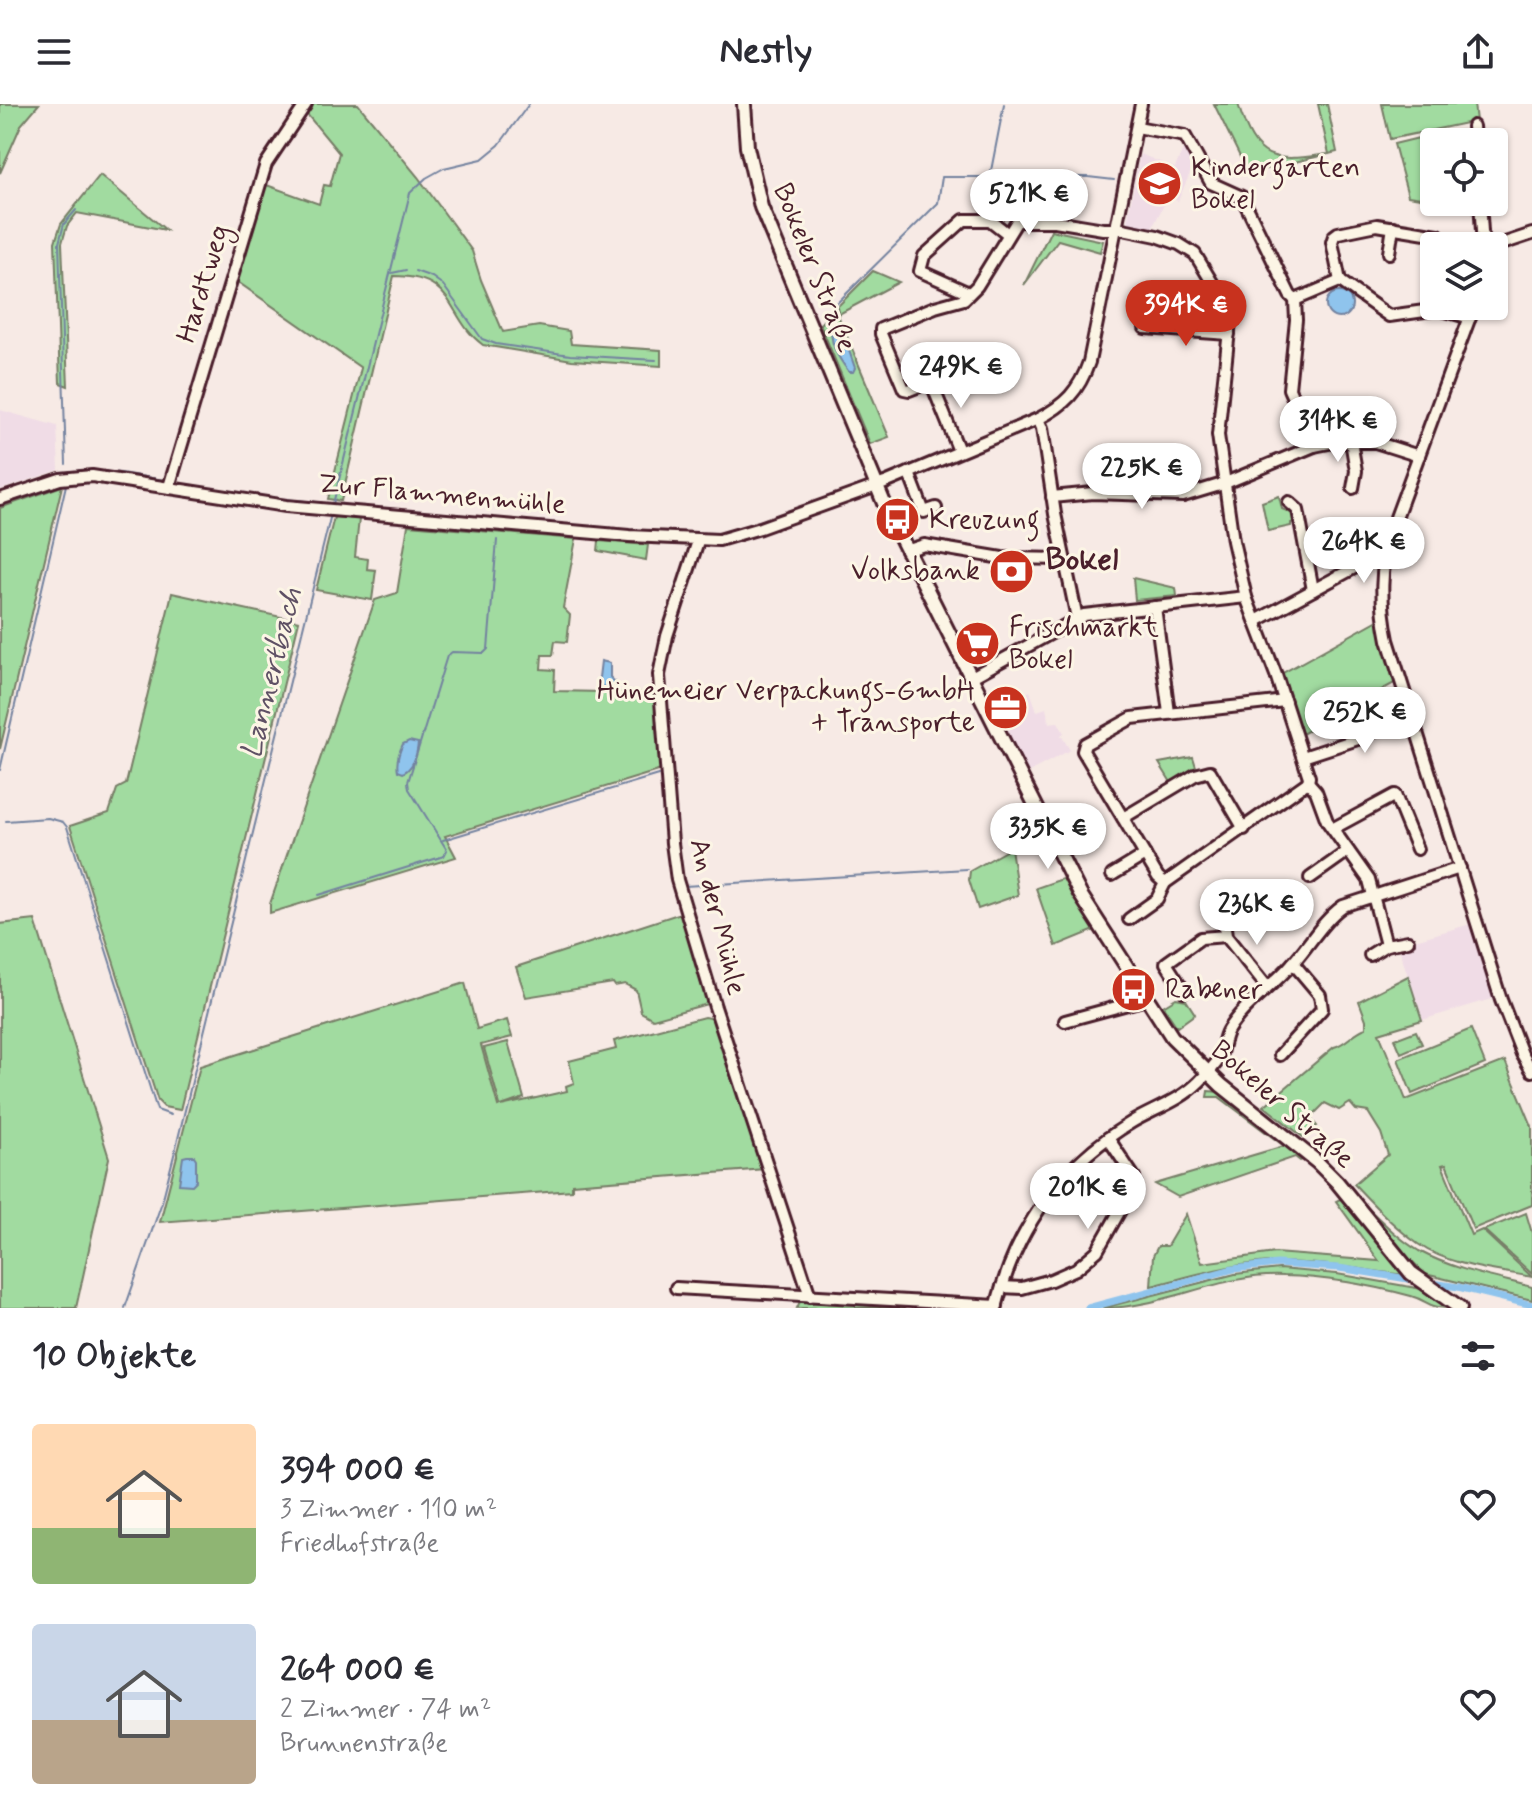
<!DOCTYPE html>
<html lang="de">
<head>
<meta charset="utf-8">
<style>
  body { margin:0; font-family:Mynerve,sans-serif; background:#f7f7f7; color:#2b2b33; height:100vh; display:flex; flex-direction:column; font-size:30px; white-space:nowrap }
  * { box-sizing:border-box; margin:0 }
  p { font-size:26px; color:#7c7c81 }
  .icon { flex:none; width:44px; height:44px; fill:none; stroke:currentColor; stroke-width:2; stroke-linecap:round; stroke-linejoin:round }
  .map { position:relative; height:1204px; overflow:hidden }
  .details { display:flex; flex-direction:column; background:#fff; flex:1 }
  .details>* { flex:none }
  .tools { position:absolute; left:1420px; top:24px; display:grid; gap:16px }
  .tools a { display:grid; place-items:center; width:88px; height:88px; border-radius:8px; background:#fff; box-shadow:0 2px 6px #0004; font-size:40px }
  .price { position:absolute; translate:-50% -68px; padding:0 18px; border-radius:28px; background:#fff; color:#222; font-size:26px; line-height:52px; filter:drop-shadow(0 2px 4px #0008) }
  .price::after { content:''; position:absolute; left:50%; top:48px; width:24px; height:18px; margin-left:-12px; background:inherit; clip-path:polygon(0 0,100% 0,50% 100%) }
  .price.on { background:#c8321e; color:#fff }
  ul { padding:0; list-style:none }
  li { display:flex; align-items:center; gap:24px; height:200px; padding:0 32px }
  li span { display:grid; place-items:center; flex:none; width:224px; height:160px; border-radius:8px; color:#555 }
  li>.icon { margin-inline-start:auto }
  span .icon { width:96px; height:96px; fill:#fffc; stroke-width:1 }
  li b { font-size:34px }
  h2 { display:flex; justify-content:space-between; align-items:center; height:96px; padding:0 32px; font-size:34px }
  header { display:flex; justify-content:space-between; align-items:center; height:104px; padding:0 32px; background:#fff; font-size:36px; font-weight:800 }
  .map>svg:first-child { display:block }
  .built { fill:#f0dce6 }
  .green { fill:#a1dba0; stroke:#767d66; stroke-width:2 }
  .water { fill:#8fc4ed; stroke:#73829f; stroke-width:2 }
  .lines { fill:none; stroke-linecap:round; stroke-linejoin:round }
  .stream { stroke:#73829f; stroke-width:2 }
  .canal { stroke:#8fc4ed; stroke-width:7 }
  .minor-casing { stroke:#4a1f2b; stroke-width:16 }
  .major-casing { stroke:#4a1f2b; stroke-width:18 }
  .minor { stroke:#fcf5e5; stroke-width:10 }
  .major { stroke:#fcf5e5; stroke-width:12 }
  .labels { text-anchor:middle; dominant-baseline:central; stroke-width:6; stroke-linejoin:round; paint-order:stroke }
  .poi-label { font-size:28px; fill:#4a1f2b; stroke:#fcf5e5; text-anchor:start }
  .street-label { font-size:28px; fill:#4a1f2b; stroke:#fcf5e5 }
  .water-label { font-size:30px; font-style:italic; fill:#5f5165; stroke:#fcf5e5 }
  .quarter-label { font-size:32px; font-weight:bold; fill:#4a1f2b; stroke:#fcf5e5 }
</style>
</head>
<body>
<header><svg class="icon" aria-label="menu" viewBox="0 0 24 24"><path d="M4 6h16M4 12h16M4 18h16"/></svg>Nestly<svg class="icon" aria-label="share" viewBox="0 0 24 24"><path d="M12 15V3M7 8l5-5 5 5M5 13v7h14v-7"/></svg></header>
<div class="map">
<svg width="1532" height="1204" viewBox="0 0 1532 1204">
  <rect width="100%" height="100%" fill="#f7eae5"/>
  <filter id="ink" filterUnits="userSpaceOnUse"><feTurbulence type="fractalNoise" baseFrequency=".0125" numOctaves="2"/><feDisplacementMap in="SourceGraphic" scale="16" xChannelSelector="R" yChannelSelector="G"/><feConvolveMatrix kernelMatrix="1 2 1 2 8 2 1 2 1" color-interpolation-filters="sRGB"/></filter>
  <g filter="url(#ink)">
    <g class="built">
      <polygon points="1185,40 1199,63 1191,67 1178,97 1168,93 1152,124 1127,118 1140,50 1175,64"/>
      <polygon points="0,306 57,322 59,366 0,386"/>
      <polygon points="1019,585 1022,591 1030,587 1037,607 1046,604 1049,619 1058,618 1064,629 1061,631 1070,646 1027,669 992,599"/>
      <polygon points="1474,819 1498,893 1422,916 1398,841"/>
    </g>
    <g class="green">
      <polygon points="0,0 39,0 21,21 0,69"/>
      <path d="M311,0H358L418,73L472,147L481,176L503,228L539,222L569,227L571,240L661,246V262L572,256L483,241C445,213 458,172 394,172L341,397L328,395L361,264L235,176L264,80L319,100L324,81L330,82L339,49L305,8Z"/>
      <path d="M1214,0H1238C1256,59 1272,58 1329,50L1318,0H1327L1337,48L1248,69Z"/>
      <polygon points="1382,0 1474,0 1476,17 1390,35"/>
      <polygon points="1427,32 1434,65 1434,96 1408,92 1394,40"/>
      <polygon points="100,71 166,126 77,109 67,122 62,139 68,282 60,279 55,138 61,120"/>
      <polygon points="1051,126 1103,137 1100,148 1058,136 1024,181"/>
      <polygon points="873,167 899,178 839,210 837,203"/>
      <polygon points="1209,185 1224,216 1219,225 1201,223 1188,196"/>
      <polygon points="835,204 889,333 870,340 820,220"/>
      <polygon points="62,382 0,645 0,404"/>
      <polygon points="1279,392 1282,405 1294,410 1297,417 1291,419 1291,422 1268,427 1262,398"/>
      <polygon points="334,413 359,415 355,453 368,455 367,465 376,466 372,496 316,486"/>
      <polygon points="408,421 576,435 563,504 570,511 567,538 555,537 553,551 542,551 541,565 555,566 554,587 656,589 661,666 445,732 456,753 270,809 270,800 375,496 397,489"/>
      <polygon points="599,437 648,441 646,456 598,447"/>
      <polygon points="1133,474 1176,484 1177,492 1135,496"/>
      <polygon points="172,489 299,517 180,1006 164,1003 158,997 70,722 109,709 117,685 126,680"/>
      <polygon points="1380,515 1398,577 1302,630 1281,570"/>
      <polygon points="1193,653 1197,666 1172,680 1159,659"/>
      <polygon points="1011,744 1018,791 978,805 969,776 970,767"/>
      <polygon points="1065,774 1095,826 1056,842 1036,784"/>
      <polygon points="681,809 707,900 653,915 641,908 636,886 625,880 615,882 613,879 526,893 516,863"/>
      <polygon points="35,816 109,1054 76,1204 0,1204 0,820"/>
      <path d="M1408,872L1422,916L1379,929L1406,996L1505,957L1532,1022V1101L1473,1125L1446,1060L1442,1061L1471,1131L1482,1126L1532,1173C1495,1166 1449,1162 1418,1140C1394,1123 1374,1101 1354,1080L1388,1051L1381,1029L1368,1008L1356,1006L1350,999L1339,1006L1325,999L1310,1014L1317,1022L1303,1033L1264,1002L1334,943C1348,939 1353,928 1366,924V916L1359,897Z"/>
      <polygon points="465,879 477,925 507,916 512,933 481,941 498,1002 500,1001 484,944 508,938 524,994 501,1002 567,987 566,982 574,979 569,957 616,945 614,937 704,913 715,915 765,1065 572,1080 572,1086 160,1118 200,962"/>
      <polygon points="1176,894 1186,896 1195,910 1177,923 1163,902"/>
      <polygon points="1471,925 1485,960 1412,990 1398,955"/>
      <polygon points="1416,927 1422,940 1401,949 1395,935"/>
      <polygon points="1208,987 1220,988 1306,1055 1300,1057 1295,1053 1178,1093 1155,1080 1284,1042 1219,993 1207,993"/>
      <path d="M1353,1090C1374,1109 1394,1132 1419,1147C1454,1166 1494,1173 1532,1183V1196L1425,1170L1381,1126Z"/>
      <path d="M1344,1093L1406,1171C1363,1166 1321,1158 1278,1158C1235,1158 1192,1172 1151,1182L1153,1152L1158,1142H1167L1186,1110L1202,1159L1275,1149L1379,1157L1336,1097Z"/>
      <polygon points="1526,1109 1532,1129 1532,1170 1484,1126"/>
      <path d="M1279,1165L1337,1170L1422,1185L1451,1204C1427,1204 1429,1197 1411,1192C1370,1181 1326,1173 1283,1172C1221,1169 1164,1204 1103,1204L1235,1170Z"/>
      <polygon points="801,1195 954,1204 797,1204"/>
    </g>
    <g class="water">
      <circle cx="1339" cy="201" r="13"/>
      <path d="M833,219H835L845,235L855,264L853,268H849C839,255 827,237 833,219Z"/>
      <polygon points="601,557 610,559 610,573 615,578 614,584 598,582"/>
      <path d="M409,637L418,639C417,651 413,664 403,669L398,667C396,658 399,648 403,640Z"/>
      <polygon points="187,1052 194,1052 196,1055 196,1077 192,1081 179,1080 183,1053"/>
    </g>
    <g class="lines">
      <g class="stream">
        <polyline points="990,72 1004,0"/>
        <polyline points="415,167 432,173 443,181 482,235 496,240 570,251 656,256"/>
        <polyline points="392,169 406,166"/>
        <polyline points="834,219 833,203 938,99 942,73 1088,73 1114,76"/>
        <polyline points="66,360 59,139 64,120 76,106"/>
        <polyline points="79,366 121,369 164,376"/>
        <polyline points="176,379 241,390"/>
        <polyline points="251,392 317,398"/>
        <polyline points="333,400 410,89 426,74 444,64 482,55 499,41 529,0"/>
        <polyline points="412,419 587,433"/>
        <polyline points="750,422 797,406"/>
        <polyline points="711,431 724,429"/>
        <polyline points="599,434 606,435"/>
        <polyline points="628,437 651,439"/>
        <polyline points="723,440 836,403"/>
        <polyline points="702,443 716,441"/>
        <polyline points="0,666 66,381"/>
        <polyline points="6,717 48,714 63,718 67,723 157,1006 171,1011"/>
        <polyline points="443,736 658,671"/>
        <polyline points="684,782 967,765"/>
        <polyline points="319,791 444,752 447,746 409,685 408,678 447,552 452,548 484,549 488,545 497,436"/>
        <polyline points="125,1204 162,1098 174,1051 331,410"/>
      </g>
      <polyline class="canal" points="1088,1204 1233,1165 1277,1160 1339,1164 1458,1183 1532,1201"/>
      <defs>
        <g id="minor">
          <polyline points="1473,22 1474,38"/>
          <polyline points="1137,23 1185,32 1211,79 1242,93 1290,191 1295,196 1296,216 1289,285 1314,342"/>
          <polyline points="1480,98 1483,142"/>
          <polyline points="1494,147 1499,141 1532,130"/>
          <polyline points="1389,149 1393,123"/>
          <polyline points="1340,177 1332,138 1334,132 1338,129 1377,121 1438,131 1444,142"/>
          <polyline points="969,189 920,167 924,152 964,116 990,116 1008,130"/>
          <polyline points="1295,196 1340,177 1389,212 1439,205"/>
          <polyline points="1439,202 1439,205 1470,214"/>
          <path d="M1474,202L1391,427C1380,465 1380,498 1388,536L1501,896L1522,950L1532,967"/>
          <polyline points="1145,224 1229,230"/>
          <polyline points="997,252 909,286 904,285 881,230 881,225 935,203 964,195 977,182 1017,117 1055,117 1103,125 1123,125 1157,132 1179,140 1195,150 1213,180 1230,217 1218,331 1233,437 1246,493 1276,571 1309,673 1308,678"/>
          <polyline points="931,278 959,347"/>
          <polyline points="1038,315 1042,324 1055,410 1077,514"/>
          <polyline points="1351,337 1356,367 1353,384"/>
          <polyline points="909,369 924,408 936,404"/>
          <polyline points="169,383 266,60 306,0"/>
          <polyline points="1052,393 1093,389 1183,392 1223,380 1314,342 1334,338 1375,338 1419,352"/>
          <path d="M0,395L60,375L92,372L286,402L629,432L719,436L760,424L885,379L1038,315C1065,301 1079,287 1089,258L1141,0"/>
          <polyline points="1289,398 1298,406 1313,486"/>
          <polyline points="698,437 667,532 659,571 672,739 677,776 715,903 810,1192"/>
          <polyline points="906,447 924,441 1002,454 1064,455"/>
          <polyline points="1155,503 1169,609"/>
          <polyline points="1256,517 1367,457 1383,455"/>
          <polyline points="970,574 1084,511 1246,493"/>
          <polyline points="1285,597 1132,614 1085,640 1083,647 1158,773 1165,779 1308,678"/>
          <polyline points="1303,653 1358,635 1411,609"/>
          <polyline points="1308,678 1316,687 1327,717 1369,776 1386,841 1408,837"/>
          <polyline points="1123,714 1195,671 1210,667 1244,725"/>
          <polyline points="1334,724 1395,691 1417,745"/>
          <polyline points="1112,771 1145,751"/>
          <polyline points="1310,774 1348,747"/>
          <path d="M1261,811C1244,802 1239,805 1224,815L1226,832L1267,883"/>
          <polyline points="1129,815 1157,795 1165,779"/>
          <polyline points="1370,851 1386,841"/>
          <polyline points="1184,887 1166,859 1201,834 1226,832"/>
          <polyline points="1065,917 1146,895"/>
          <polyline points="1280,951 1322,905 1320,891 1293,859"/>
          <polyline points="1002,1183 1022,1184 1051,1176 1076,1165 1097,1147 1135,1080 1134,1073 1108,1034"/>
          <polyline points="676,1184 997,1202"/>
          <path d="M996,1204C1016,1124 1061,1061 1132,1018C1154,1005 1180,997 1199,978C1205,972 1214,963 1219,955C1223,946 1223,934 1228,926C1244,900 1272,883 1291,861C1309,842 1322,817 1343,802L1460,764"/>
        </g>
        <polyline id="major" points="744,0 747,43 761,103 886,404 1080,790 1172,933 1221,981 1317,1058 1337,1078 1411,1169 1460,1204"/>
      </defs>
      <use href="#minor" class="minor-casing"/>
      <use href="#major" class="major-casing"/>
      <use href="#minor" class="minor"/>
      <use href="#major" class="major"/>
    </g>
  </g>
  <defs>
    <symbol id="school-disc" viewBox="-11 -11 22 22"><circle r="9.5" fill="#c8321e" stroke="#fcf5e5"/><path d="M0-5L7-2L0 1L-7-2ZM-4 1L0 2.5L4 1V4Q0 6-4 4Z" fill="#fff"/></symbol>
    <symbol id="bus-disc" viewBox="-11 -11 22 22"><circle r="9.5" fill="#c8321e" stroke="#fcf5e5"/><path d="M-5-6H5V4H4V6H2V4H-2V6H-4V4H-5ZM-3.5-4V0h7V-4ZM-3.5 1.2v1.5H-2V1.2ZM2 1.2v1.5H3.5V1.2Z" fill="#fff"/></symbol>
    <symbol id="bank-disc" viewBox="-11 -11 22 22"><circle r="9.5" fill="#c8321e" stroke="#fcf5e5"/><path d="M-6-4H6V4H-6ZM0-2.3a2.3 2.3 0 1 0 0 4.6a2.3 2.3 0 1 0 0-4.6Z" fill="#fff"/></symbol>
    <symbol id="supermarket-disc" viewBox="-11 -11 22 22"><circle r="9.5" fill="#c8321e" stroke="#fcf5e5"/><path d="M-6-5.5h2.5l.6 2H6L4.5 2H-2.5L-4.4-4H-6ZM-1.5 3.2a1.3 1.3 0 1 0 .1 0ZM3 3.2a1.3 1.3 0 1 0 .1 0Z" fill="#fff"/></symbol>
    <symbol id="office-disc" viewBox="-11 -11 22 22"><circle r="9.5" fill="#c8321e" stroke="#fcf5e5"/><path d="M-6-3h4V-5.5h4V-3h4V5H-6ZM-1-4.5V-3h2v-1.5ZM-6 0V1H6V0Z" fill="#fff"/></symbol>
  </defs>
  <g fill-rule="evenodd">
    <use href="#school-disc" x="1134" y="54" width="51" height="51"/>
    <use href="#bus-disc" x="872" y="390" width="51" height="51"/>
    <use href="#bank-disc" x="986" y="442" width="51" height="51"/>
    <use href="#supermarket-disc" x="952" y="514" width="51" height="51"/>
    <use href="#office-disc" x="980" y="578" width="51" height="51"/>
    <use href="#bus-disc" x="1108" y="860" width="51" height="51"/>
  </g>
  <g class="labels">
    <g class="poi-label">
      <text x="1191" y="64">Kindergarten<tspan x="1191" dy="32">Bokel</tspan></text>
      <text x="929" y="416">Kreuzung</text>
      <text x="980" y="467" text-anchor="end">Volksbank</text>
      <text x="1009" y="524">Frischmarkt<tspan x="1009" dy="32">Bokel</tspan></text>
      <text x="975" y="587" text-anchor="end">Hünemeier Verpackungs-GmbH<tspan x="975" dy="32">+ Transporte</tspan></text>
      <text x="1165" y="886">Rabener</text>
    </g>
    <g class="street-label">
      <text transform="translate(814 164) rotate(68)">Bokeler Straße</text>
      <text transform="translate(204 180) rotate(-73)">Hardtweg</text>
      <text transform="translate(442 391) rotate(5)">Zur Flammenmühle</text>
      <text transform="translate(717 813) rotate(76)">An der Mühle</text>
      <text transform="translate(1282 1001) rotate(41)">Bokeler Straße</text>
    </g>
    <g class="water-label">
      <text transform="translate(272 569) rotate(-76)">Lannertbach</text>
    </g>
    <g class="quarter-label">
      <text x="1082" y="456">Bokel</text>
    </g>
  </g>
</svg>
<div class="tools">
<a><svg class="icon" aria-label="locate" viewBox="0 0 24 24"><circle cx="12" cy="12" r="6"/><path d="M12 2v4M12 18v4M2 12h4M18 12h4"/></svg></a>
<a><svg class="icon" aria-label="layers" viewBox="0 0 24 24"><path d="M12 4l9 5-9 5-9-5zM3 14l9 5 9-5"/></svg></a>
</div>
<b class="price" style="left:1029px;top:133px">521K €</b>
<b class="price on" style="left:1186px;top:244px">394K €</b>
<b class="price" style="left:961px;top:306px">249K €</b>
<b class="price" style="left:1338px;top:360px">314K €</b>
<b class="price" style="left:1142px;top:407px">225K €</b>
<b class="price" style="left:1364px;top:481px">264K €</b>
<b class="price" style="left:1365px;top:651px">252K €</b>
<b class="price" style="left:1048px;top:767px">335K €</b>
<b class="price" style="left:1257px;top:843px">236K €</b>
<b class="price" style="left:1088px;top:1127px">201K €</b>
</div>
<section class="details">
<h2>10 Objekte<svg class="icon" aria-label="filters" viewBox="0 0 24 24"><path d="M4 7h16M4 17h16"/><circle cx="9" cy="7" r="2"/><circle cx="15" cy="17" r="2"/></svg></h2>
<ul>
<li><span style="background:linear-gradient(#ffd9b3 65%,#8fb573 0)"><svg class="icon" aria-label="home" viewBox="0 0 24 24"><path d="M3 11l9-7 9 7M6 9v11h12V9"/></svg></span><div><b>394 000 €</b><p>3 Zimmer · 110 m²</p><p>Friedhofstraße</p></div><svg class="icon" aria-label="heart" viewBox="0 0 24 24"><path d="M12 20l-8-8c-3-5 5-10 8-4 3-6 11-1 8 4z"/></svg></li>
<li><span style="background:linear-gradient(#c9d6e8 60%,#b9a48a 0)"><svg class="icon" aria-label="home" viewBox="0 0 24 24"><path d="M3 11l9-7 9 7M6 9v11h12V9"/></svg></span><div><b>264 000 €</b><p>2 Zimmer · 74 m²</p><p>Brunnenstraße</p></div><svg class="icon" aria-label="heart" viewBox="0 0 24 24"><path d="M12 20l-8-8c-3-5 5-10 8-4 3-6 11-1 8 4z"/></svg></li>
</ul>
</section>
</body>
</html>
